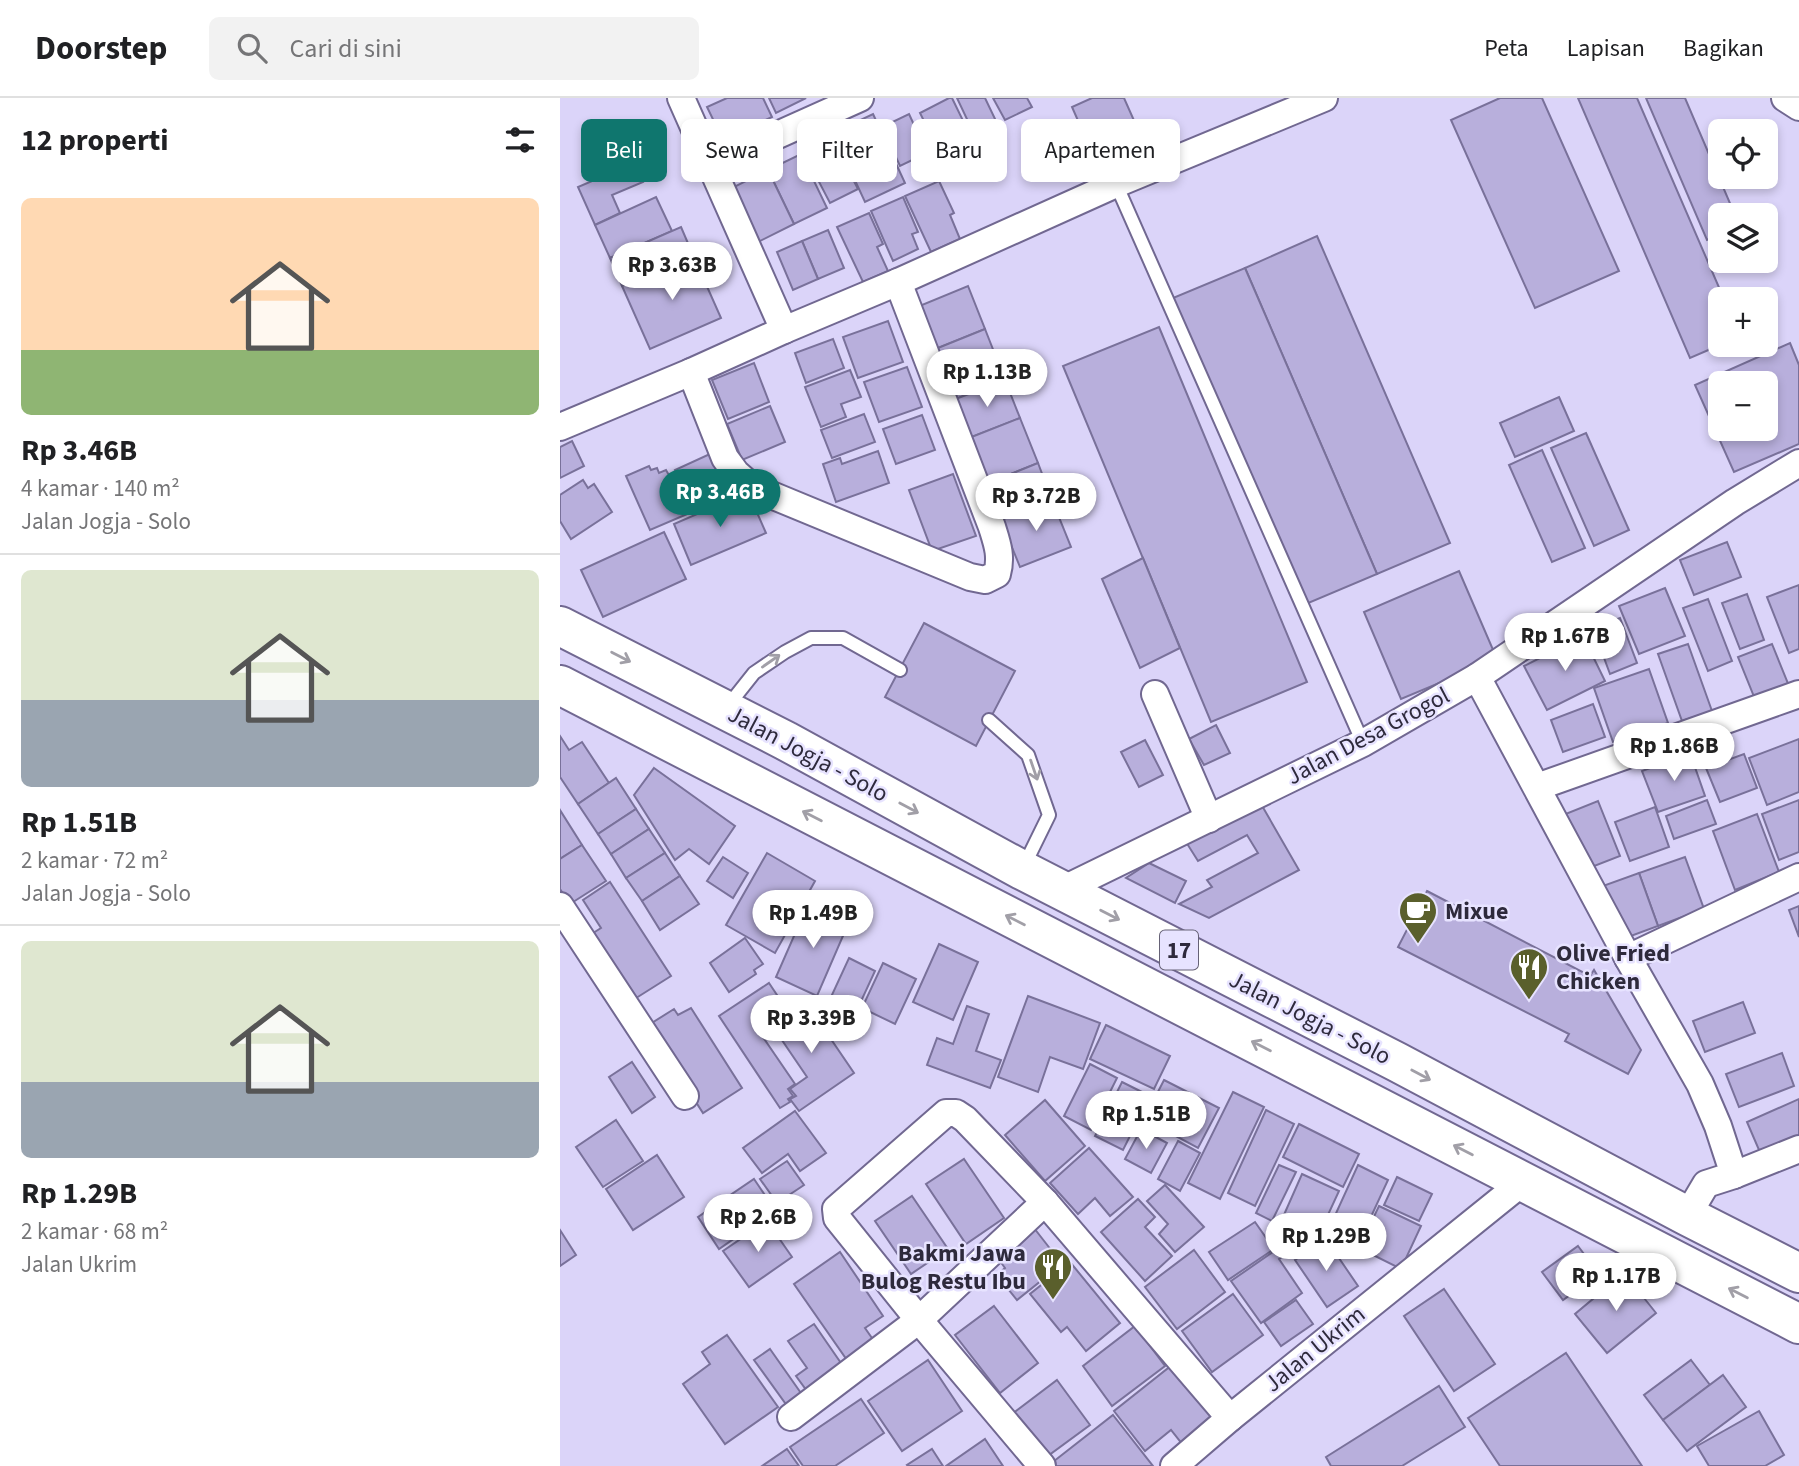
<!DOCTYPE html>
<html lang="id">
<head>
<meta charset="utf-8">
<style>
  body { margin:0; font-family:"Source Sans 3",sans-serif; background:#f2f2f2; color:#202124; height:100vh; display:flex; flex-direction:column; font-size:26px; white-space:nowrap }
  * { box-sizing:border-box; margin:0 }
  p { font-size:23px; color:#757577 }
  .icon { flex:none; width:38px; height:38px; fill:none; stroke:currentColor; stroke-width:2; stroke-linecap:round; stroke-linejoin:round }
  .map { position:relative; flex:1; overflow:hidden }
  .side { display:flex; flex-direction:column; background:#fff; width:560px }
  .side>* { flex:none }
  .banner { position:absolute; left:21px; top:21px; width:665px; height:63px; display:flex; gap:14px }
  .controls { position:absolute; left:1148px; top:21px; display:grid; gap:14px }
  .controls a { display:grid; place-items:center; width:70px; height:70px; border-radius:10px; background:#fff; box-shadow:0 4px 10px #0003; font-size:35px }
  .price { position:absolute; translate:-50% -60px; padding:0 16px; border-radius:24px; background:#fff; color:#222; font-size:23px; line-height:46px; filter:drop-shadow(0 2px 4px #0008) }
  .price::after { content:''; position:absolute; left:50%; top:42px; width:21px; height:16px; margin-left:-10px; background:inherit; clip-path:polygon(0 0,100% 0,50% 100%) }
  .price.selected { background:#0f766e; color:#fff }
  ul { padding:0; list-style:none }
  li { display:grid; align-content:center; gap:14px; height:371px; padding:0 21px }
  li+li { border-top:2px solid #e0e0e0 }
  li span { display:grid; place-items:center; height:217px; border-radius:10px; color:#555 }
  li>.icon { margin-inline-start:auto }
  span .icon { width:126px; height:126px; fill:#fffc; stroke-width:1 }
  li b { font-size:30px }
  h2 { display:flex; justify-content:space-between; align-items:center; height:84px; padding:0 21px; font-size:30px }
  .tag { padding:0 24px; border-radius:10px; background:#fff; box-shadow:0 4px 10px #0003; font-size:24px; line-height:63px }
  .tag.selected { background:#0f766e; color:#fff }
  header { display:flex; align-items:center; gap:42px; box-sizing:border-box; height:98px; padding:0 35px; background:#fff; border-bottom:2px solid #e0e0e0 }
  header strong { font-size:33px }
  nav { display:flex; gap:38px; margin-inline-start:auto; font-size:24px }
  .search { width:490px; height:63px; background:#f2f2f2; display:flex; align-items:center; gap:18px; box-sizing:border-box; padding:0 24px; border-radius:10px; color:#757577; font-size:26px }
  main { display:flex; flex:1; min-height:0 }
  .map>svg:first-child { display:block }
  .building { fill:#b8afdc; stroke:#79719a; stroke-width:2; fill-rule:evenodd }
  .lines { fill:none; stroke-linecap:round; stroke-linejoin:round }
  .lane-casing { stroke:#716891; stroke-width:16 }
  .street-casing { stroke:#716891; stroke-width:30 }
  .highway-casing { stroke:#716891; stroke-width:42 }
  .lane { stroke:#fff; stroke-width:12 }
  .street { stroke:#fff; stroke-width:26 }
  .highway { stroke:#fff; stroke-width:38 }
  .oneway { stroke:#a19fa7 }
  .labels { text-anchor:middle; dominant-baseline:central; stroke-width:5; stroke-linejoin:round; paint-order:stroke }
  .shield { fill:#e7e3ff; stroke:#666276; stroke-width:2 }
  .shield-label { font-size:23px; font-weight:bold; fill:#2e2a3c }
  .street-label { font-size:24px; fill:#2e2a3c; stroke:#e7e3ff }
  .poi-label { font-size:24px; font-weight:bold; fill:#2e2a3c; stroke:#e7e3ff; text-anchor:start }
</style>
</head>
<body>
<header>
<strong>Doorstep</strong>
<div class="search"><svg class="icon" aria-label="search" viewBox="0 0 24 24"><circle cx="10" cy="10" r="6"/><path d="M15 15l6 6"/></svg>Cari di sini</div>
<nav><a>Peta</a><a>Lapisan</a><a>Bagikan</a></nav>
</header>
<main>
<section class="side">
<h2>12 properti<svg class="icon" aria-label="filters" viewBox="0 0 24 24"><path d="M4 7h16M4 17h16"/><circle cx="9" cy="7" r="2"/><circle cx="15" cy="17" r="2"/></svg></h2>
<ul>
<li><span style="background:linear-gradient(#ffd9b3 70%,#8fb573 0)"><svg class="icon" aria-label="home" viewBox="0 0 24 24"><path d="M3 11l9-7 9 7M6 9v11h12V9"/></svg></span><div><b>Rp 3.46B</b><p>4 kamar · 140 m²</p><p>Jalan Jogja - Solo</p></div></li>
<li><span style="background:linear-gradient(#dfe7d0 60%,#9aa5b1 0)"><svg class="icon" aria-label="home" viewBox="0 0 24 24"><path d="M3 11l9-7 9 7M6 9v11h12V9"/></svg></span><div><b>Rp 1.51B</b><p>2 kamar · 72 m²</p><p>Jalan Jogja - Solo</p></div></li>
<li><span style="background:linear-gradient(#dfe7d0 65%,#9aa5b1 0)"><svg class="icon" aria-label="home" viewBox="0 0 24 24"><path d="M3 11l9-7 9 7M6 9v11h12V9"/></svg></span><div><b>Rp 1.29B</b><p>2 kamar · 68 m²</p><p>Jalan Ukrim</p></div></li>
</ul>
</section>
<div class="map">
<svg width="1239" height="1368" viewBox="0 0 1239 1368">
  <rect width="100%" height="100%" fill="#dbd4f9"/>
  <g class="building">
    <polygon points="167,0 203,0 212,19 163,42 147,9"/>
    <polygon points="209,0 246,0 216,15"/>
    <polygon points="389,0 392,0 409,35 370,54 358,29 365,25 360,15"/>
    <polygon points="397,0 425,0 436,23 413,34"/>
    <polygon points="433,0 467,0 472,9 445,22"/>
    <polygon points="532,0 564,0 580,36 533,57 512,9"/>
    <polygon points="940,0 982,0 1059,173 975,210 891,22"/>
    <polygon points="1018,0 1077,0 1164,201 1160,201 1160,247 1130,260"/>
    <polygon points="1086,0 1125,0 1175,117 1160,117 1160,136 1147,142"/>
    <polygon points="313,16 345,85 305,104 273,35"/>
    <polygon points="349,16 367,55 340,68 322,29"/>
    <polygon points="272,41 298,91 270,105 244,55"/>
    <polygon points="241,56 267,110 234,126 208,72"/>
    <polygon points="74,65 83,84 52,97 60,115 35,127 18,89"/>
    <polygon points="208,72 234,126 192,147 166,93"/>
    <polygon points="379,83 394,115 390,117 400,141 371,154 345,98"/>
    <polygon points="96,99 112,133 50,160 35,127"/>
    <polygon points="343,99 358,134 352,136 358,151 333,163 311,113"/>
    <polygon points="309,115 323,146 317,149 328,173 303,184 277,129"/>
    <polygon points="121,129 133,157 62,188 50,160"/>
    <polygon points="268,132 284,170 258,181 242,143"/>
    <polygon points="757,138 890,445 817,476 685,170"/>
    <polygon points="242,143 258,181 233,192 217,154"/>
    <polygon points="133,157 161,220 90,251 62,188"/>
    <polygon points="685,170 817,476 746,506 613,200"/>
    <polygon points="408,188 425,231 373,252 357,209"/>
    <polygon points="328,223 343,264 298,280 283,239"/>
    <polygon points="599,229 747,584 651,624 503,268"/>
    <polygon points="425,231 445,282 393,302 373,252"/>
    <polygon points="273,241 284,270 246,285 235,255"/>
    <path d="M1230,245L1239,267V346L1174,374L1135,287ZM1160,285H1206V331H1160Z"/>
    <polygon points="194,265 209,304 168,321 152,282"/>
    <polygon points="347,269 362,309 319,324 304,284"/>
    <polygon points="290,272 301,299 281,306 286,319 261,329 245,289"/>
    <polygon points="445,282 460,320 409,340 393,302"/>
    <polygon points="999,299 1014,333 955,359 940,325"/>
    <polygon points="210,308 225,344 182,362 167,326"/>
    <polygon points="304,316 315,344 272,360 261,332"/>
    <polygon points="362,317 375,352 336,366 323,331"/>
    <polygon points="460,320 478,365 426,386 409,340"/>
    <polygon points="1026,335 1069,432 1034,448 991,350"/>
    <polygon points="12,343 24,368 0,380 0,349"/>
    <polygon points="982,352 1025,450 992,464 949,367"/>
    <polygon points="318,353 329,385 276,404 263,366 280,360 282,366"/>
    <polygon points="152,355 179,392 134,413 115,372"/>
    <polygon points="478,365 492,402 441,422 426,386"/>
    <polygon points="89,368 91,372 97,370 99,375 106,372 110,379 115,377 132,414 90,432 66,378"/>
    <polygon points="393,376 416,438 372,453 349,392"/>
    <polygon points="23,382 28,390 34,386 52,414 11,441 0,423 0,397"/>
    <polygon points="188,394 206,435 131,467 114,426"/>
    <polygon points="492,402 511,449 460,469 441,422"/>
    <polygon points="104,434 126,481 43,519 21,472"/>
    <polygon points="1167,444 1181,479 1134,497 1120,462"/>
    <polygon points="583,460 620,550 580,570 542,481"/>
    <polygon points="899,473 937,561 841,601 804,514"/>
    <polygon points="1239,487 1239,551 1229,555 1207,499"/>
    <polygon points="1105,490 1125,538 1079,556 1059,508"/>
    <polygon points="1187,496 1204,542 1180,551 1162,505"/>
    <polygon points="1148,501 1172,563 1148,573 1123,510"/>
    <polygon points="1060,520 1077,565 1050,576 1033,530"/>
    <polygon points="364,525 455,573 416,648 325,599"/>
    <polygon points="1023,538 1045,583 987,612 964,568"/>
    <polygon points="1128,546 1152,613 1122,623 1098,556"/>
    <polygon points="1212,546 1231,593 1197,606 1178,559"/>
    <polygon points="1089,571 1108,625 1053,644 1034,590"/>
    <polygon points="1033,606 1045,639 1003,654 991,622"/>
    <polygon points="656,627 670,655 644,667 629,641"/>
    <polygon points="0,638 9,652 22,644 49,685 18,706 0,679"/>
    <polygon points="1239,641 1239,694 1207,707 1189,660"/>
    <polygon points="585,642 603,677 579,689 561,654"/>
    <polygon points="1130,655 1145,698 1098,714 1082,673"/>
    <polygon points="1184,656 1197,690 1160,704 1146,670"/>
    <polygon points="94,670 175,728 149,766 129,751 115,762 74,697"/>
    <polygon points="56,680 76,711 38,736 18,706"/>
    <polygon points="1147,702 1156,726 1114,741 1106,718"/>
    <polygon points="1239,702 1239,754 1219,762 1202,716"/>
    <polygon points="1038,703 1060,758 1024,772 1003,717"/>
    <polygon points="701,706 739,772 649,820 619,806 652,789 647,782 698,755 687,737 638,763 626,744"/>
    <polygon points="1095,709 1109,749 1070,763 1055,724"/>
    <polygon points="76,711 89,731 51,756 38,736"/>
    <polygon points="0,712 22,747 0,761"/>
    <polygon points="1197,716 1219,774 1175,792 1153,733"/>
    <polygon points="89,731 105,755 66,780 51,756"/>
    <polygon points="22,747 46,783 10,806 0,791 0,761"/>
    <polygon points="105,755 120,778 82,803 66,780"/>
    <polygon points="207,755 255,783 215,855 166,827"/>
    <polygon points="163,759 188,775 173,800 147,783"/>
    <polygon points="1125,759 1144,811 1098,828 1079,775"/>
    <polygon points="589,765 626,783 615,805 566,780"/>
    <polygon points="1079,775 1098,828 1060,842 1040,789"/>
    <polygon points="120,778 139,806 100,832 82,803"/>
    <polygon points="50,784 111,878 73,902 30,837 41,830 23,802"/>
    <polygon points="867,793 1030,878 1034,872 1081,952 1068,976 1005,943 1009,936 838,849"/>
    <polygon points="248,806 289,824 257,898 216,879"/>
    <polygon points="1239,808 1239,839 1229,812"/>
    <polygon points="185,840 203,866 194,872 196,876 169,894 150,865"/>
    <polygon points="379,846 418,864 393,922 353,904"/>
    <polygon points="289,860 315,873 297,912 271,899"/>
    <polygon points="323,865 356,881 335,926 302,910"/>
    <polygon points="209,885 227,912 198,932 235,986 228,991 233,998 228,1001 230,1004 220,1010 159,918"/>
    <polygon points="468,898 540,925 523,971 490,959 478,994 438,979"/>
    <polygon points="245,903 294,975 239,1013 230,1001 236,998 230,991 247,979 211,926"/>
    <polygon points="1183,904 1195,935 1145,954 1133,923"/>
    <polygon points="407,908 429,916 416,953 441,962 430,990 367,967 377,940 393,946"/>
    <polygon points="131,910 182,990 143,1015 87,928 114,911 118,917"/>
    <polygon points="546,927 610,958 594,991 530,961"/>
    <polygon points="1222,955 1234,988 1179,1009 1166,976"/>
    <polygon points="72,964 95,999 72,1015 49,979"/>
    <polygon points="530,966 557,980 531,1032 504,1018"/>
    <polygon points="604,982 659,1010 638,1050 584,1021"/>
    <polygon points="562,984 590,998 563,1052 535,1038"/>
    <polygon points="673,994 704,1009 660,1101 628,1085"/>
    <polygon points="1239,1001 1239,1044 1202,1059 1187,1024"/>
    <polygon points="485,1002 525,1048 485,1083 445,1037"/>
    <polygon points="706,1012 734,1026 695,1108 668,1095"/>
    <polygon points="235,1013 266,1055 240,1073 228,1056 202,1075 183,1050"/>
    <polygon points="56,1022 83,1063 43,1089 16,1049"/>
    <polygon points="739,1026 799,1056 783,1089 723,1059"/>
    <polygon points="581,1031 607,1045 591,1075 565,1061"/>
    <polygon points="618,1043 640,1055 620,1093 598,1081"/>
    <polygon points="529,1050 573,1099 550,1118 535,1100 518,1116 490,1085"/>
    <polygon points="97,1057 124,1099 73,1132 46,1091"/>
    <polygon points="404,1061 444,1120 406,1146 366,1086"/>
    <polygon points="227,1063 244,1087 217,1105 200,1081"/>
    <polygon points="719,1067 736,1074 712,1123 696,1115"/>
    <polygon points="798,1067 828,1082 797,1149 767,1135"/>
    <polygon points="742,1076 779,1093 755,1145 719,1128"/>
    <polygon points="837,1079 872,1096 859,1123 824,1107"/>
    <polygon points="194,1081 215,1112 159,1151 138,1119"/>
    <polygon points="605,1087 644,1129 615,1154 599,1136 608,1126 587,1103"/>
    <polygon points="352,1098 388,1151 351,1176 315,1123"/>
    <polygon points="578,1101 595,1119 585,1129 612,1158 585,1183 541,1134"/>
    <polygon points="819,1108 861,1128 841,1171 799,1150"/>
    <polygon points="207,1123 232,1159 189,1189 163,1153"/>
    <polygon points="695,1124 714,1151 668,1182 649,1154"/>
    <polygon points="474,1130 502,1166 457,1202 437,1177 445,1170 437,1159"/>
    <polygon points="0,1132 16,1157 0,1168"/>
    <polygon points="766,1141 798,1188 767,1209 735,1162"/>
    <polygon points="1018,1148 1039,1176 1003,1202 982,1174"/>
    <polygon points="720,1149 725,1157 719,1161 742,1195 701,1225 671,1183"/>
    <polygon points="634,1152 665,1194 617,1231 585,1189"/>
    <polygon points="280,1154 323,1218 305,1230 314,1243 287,1262 234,1186"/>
    <polygon points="510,1164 560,1225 526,1253 507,1229 501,1234 470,1196"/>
    <polygon points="1064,1175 1096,1215 1047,1255 1015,1216"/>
    <polygon points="884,1191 935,1266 894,1293 844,1218"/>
    <polygon points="673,1196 703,1237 652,1274 622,1233"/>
    <polygon points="736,1202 753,1226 721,1248 704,1224"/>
    <polygon points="434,1208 478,1265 440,1295 395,1237"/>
    <polygon points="254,1226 283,1268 247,1293 236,1278 247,1270 228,1243"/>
    <polygon points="575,1228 605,1268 552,1308 523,1268"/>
    <polygon points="167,1237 218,1309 165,1346 123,1286 150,1266 142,1254"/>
    <polygon points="210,1251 243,1298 228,1309 194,1262"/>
    <polygon points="1006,1255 1082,1368 940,1368 908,1320"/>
    <polygon points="368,1262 402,1313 342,1353 308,1303"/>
    <polygon points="1131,1262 1150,1287 1103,1322 1084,1297"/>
    <polygon points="612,1267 659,1327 627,1352 611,1332 585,1353 554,1313"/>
    <polygon points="1163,1277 1186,1309 1127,1353 1103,1322"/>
    <polygon points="497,1282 530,1327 485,1360 452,1316"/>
    <polygon points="879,1288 905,1329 842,1368 771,1368 766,1359"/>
    <polygon points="301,1301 324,1335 275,1368 243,1368 230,1349"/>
    <polygon points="1199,1313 1224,1357 1205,1368 1149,1368 1137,1348"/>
    <polygon points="553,1317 593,1368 490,1368 489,1367"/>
    <polygon points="425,1341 443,1368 386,1368"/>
    <polygon points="227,1351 239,1368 202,1368"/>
    <polygon points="372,1351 383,1368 348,1368 347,1367"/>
  </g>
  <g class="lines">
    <defs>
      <g id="lane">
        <polyline points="556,86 803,645"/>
        <polyline points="167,609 194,575 225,554 251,540 283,540 340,572"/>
        <polyline points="429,622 468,657 489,717 463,770"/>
      </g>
      <g id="street">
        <polyline points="121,0 224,232"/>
        <polyline points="1225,0 1239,9"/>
        <polyline points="151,67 300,0"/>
        <path d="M131,274L165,360L176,375L192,389L410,479L425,482L437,476C442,458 437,445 432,429L338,184"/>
        <polyline points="0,329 131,274 224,232 338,184 556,86 764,0"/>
        <polyline points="917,579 1068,860 1140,986 1158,1028 1174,1077 1146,1086 1127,1118"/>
        <polyline points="595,596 649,721"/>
        <polyline points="977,689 1239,596"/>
        <polyline points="502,792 803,645 917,579 1175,404 1239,365"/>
        <polyline points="0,808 125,998"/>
        <polyline points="1068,860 1239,779"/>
        <polyline points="1174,1077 1239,1051"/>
        <polyline points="231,1319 359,1222 485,1104"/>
        <polyline points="482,1368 359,1222 277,1120 276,1111 386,1015 396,1015 405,1021 485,1104 670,1320"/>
        <polyline points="614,1368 670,1320 964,1083"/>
      </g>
      <g id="highway">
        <polyline points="0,528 226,643 462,772 837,964 1127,1118 1239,1175"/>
        <polyline points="0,587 1239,1226"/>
      </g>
    </defs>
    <use href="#lane" class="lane-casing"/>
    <use href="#street" class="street-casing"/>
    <use href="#highway" class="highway-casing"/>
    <use href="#lane" class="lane"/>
    <use href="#street" class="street"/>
    <use href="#highway" class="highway"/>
  </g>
  <defs><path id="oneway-shaft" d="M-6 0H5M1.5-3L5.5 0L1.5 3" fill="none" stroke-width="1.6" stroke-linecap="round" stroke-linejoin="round" transform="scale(1.75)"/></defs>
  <g class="oneway">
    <use href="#oneway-shaft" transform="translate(61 559) rotate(27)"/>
    <use href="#oneway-shaft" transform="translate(211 563) rotate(-35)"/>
    <use href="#oneway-shaft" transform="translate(474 672) rotate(71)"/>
    <use href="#oneway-shaft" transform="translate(349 710) rotate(28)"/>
    <use href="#oneway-shaft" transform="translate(252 718) rotate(-153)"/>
    <use href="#oneway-shaft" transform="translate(550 817) rotate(27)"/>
    <use href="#oneway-shaft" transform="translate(455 822) rotate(-153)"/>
    <use href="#oneway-shaft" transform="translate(701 948) rotate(-153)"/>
    <use href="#oneway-shaft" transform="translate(861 977) rotate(28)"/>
    <use href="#oneway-shaft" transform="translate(903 1052) rotate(-153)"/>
    <use href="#oneway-shaft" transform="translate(1178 1195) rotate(-153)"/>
  </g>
  <defs>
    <symbol id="cafe-pin" viewBox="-11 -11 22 30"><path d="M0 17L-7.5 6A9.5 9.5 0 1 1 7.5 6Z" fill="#5a5f2c" stroke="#e7e3ff"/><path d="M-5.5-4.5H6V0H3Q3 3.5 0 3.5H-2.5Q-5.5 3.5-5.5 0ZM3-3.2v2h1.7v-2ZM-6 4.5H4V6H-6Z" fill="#fff"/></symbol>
    <symbol id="restaurant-pin" viewBox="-11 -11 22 30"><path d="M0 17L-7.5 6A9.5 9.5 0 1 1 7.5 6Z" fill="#5a5f2c" stroke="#e7e3ff"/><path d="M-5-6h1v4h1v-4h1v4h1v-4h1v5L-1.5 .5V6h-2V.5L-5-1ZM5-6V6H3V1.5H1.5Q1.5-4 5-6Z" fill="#fff"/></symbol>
  </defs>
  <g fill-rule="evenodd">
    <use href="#cafe-pin" x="836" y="791" width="44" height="60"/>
    <use href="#restaurant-pin" x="947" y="847" width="44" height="60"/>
    <use href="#restaurant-pin" x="471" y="1147" width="44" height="60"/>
  </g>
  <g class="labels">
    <rect class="shield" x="600" y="832.5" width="38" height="39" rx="5"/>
    <g class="shield-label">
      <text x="619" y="852">17</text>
    </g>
    <g class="street-label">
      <text transform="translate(808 638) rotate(-28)">Jalan Desa Grogol</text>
      <text transform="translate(248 656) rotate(28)">Jalan Jogja - Solo</text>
      <text transform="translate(750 920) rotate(27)">Jalan Jogja - Solo</text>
      <text transform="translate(755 1251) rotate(-39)">Jalan Ukrim</text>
    </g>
    <g class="poi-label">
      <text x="885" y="813">Mixue</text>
      <text x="996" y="855">Olive Fried<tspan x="996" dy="28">Chicken</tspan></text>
      <text x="466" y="1155" text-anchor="end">Bakmi Jawa<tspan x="466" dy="28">Bulog Restu Ibu</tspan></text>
    </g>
  </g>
</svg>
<div class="controls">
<a><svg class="icon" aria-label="locate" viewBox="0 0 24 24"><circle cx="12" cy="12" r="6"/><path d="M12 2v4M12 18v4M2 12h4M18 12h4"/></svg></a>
<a><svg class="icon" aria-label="layers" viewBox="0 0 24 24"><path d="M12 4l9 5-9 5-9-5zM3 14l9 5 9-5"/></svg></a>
<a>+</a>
<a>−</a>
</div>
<b class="price" style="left:112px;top:204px">Rp 3.63B</b>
<b class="price" style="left:427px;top:311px">Rp 1.13B</b>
<b class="price selected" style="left:160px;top:431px">Rp 3.46B</b>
<b class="price" style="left:476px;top:435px">Rp 3.72B</b>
<b class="price" style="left:1005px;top:575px">Rp 1.67B</b>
<b class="price" style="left:1114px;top:685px">Rp 1.86B</b>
<b class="price" style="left:253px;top:852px">Rp 1.49B</b>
<b class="price" style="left:251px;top:957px">Rp 3.39B</b>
<b class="price" style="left:586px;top:1053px">Rp 1.51B</b>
<b class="price" style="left:198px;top:1156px">Rp 2.6B</b>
<b class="price" style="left:766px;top:1175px">Rp 1.29B</b>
<b class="price" style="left:1056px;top:1215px">Rp 1.17B</b>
<div class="banner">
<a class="tag selected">Beli</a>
<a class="tag">Sewa</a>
<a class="tag">Filter</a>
<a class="tag">Baru</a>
<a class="tag">Apartemen</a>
</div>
</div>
</main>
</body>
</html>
